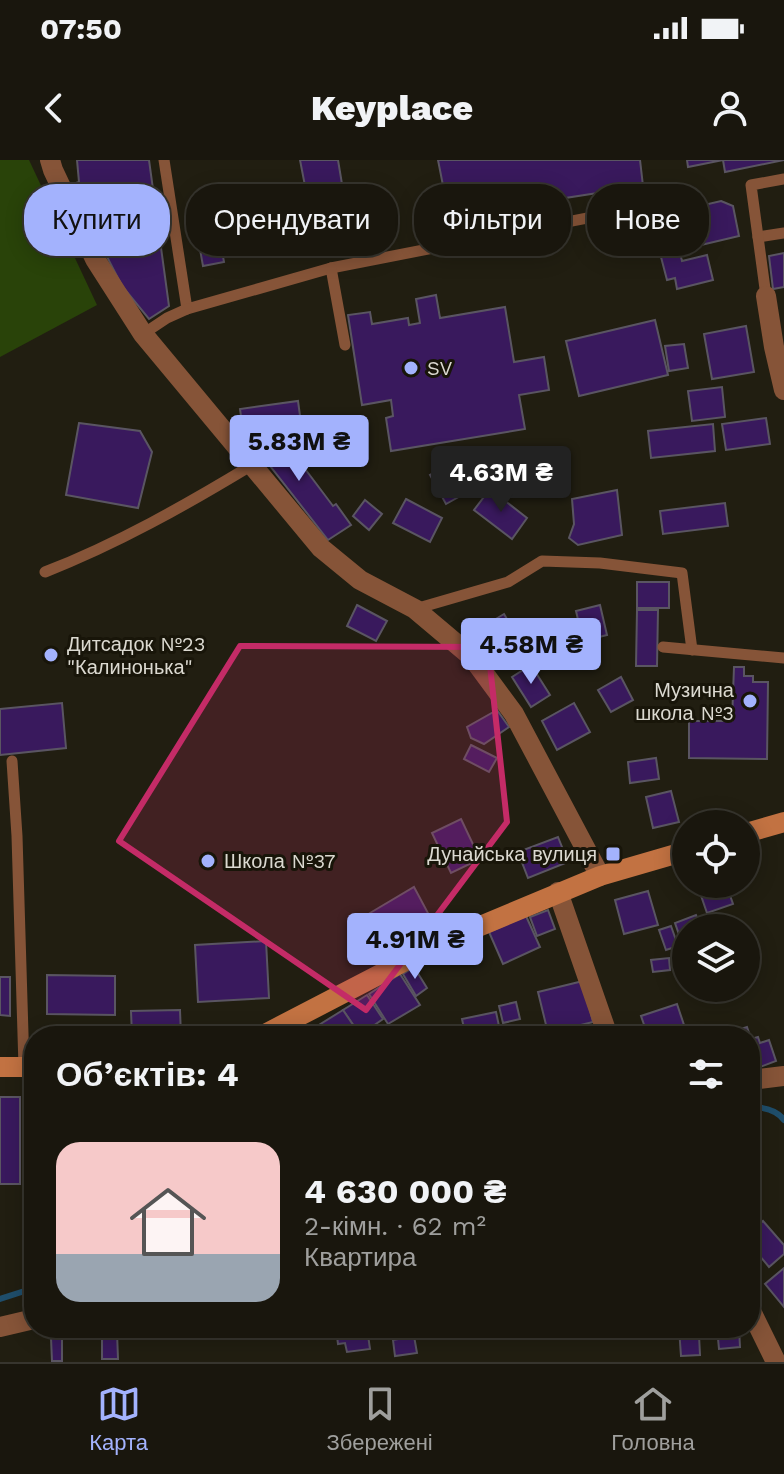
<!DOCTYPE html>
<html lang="uk">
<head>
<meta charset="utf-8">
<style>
  body { margin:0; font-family:"Work Sans",sans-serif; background:#26231b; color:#f1f3f6; height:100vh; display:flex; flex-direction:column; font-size:30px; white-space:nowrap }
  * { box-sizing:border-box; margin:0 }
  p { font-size:26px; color:#9f9f9d }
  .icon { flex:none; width:44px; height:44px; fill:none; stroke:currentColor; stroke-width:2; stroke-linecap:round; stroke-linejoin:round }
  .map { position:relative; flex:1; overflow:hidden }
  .details { position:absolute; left:24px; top:866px; width:736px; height:312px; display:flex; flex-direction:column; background:#19160d; border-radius:32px; box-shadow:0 4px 20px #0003,0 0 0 2px #37352e }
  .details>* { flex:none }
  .hud { position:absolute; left:24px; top:24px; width:736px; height:72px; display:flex; gap:16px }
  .controls { position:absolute; left:672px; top:650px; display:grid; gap:16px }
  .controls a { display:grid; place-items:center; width:88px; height:88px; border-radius:50%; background:#19160d; box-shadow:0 4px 20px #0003,0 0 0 2px #37352e; font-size:40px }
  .price { position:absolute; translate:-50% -68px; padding:0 18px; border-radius:8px; background:#a3b2fd; color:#111; font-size:26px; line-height:52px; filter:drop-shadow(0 2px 4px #0008) }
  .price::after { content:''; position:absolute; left:50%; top:48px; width:24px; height:18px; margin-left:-12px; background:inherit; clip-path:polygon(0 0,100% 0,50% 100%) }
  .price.current { background:#222; color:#fff }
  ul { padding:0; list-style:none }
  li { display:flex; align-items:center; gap:24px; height:200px; padding:0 32px }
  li+li { border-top:2px solid #37352e }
  li span { display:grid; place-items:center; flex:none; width:224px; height:160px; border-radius:24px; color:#555 }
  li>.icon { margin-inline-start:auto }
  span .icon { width:96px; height:96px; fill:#fffc; stroke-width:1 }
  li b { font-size:34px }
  h2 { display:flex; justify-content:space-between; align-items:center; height:96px; padding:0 32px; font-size:34px }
  .chip { padding:0 28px; border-radius:32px; background:#19160d; box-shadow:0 4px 20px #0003,0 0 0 2px #37352e; font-size:28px; line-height:72px }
  .chip.current { background:#a3b2fd; color:#111 }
  .status { display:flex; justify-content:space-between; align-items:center; height:56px; padding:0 40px; background:#19160d; direction:ltr }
  .status svg { height:22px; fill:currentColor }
  header { display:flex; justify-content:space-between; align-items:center; height:104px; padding:0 32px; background:#19160d; font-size:36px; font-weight:800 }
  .menu { display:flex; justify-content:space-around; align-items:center; height:112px; border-top:2px solid #37352e; background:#19160d; font-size:22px; color:#9f9f9d }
  .menu a { display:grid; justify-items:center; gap:4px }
  .menu .current { color:#a3b2fd }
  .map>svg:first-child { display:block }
  .green { fill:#294309 }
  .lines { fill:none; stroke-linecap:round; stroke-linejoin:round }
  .stream { stroke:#1f4e6b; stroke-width:6 }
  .building { fill:#39195d; stroke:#5a5562; stroke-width:2 }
  .service { stroke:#865438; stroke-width:11 }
  .minor { stroke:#865438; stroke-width:20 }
  .secondary { stroke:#c27242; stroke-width:20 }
  .marked { fill:#c42b67; fill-opacity:0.2; stroke:#c42b67; stroke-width:6; stroke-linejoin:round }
  .poi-dot { fill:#a3b2fd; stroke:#181509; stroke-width:3 }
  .labels { text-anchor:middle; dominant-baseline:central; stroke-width:6; stroke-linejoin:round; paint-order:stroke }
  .poi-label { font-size:20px; fill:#dbd9d0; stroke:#181509; text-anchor:start }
</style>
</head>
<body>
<div class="status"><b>07:50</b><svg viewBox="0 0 49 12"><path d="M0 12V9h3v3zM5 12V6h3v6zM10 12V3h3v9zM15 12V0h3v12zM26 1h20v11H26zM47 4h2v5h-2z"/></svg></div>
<header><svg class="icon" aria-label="back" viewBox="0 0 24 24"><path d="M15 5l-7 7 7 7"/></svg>Keyplace<svg class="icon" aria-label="person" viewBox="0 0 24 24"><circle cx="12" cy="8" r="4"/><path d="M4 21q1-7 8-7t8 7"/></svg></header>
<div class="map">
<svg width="784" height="1202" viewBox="0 0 784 1202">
  <rect width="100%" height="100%" fill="#211e11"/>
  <polygon class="green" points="0,0 29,0 97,145 0,197"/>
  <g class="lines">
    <g class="stream">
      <path d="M750,947C763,947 776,949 784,960"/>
      <polyline points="0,1139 34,1128"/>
    </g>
  </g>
  <g class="building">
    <polygon points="77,0 149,0 169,146 149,159 122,126 103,89 139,75 133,30 77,42 69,25 79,22"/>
    <polygon points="300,0 338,0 343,30 331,33 342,89 318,93"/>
    <polygon points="438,0 640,0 643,26 449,56"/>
    <polygon points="687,0 784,0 725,12 723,0 688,7"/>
    <polygon points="212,35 224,102 203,106 191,39"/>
    <polygon points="721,41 733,46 739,76 680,90 674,52"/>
    <polygon points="680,93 682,101 707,95 713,120 677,129 675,118 667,120 661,97"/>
    <polygon points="784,93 784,127 773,129 769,96"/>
    <polygon points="436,135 440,158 505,147 514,202 544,197 549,230 519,235 525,269 391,291 386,258 393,256 391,240 362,245 348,155 370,152 372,164 408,158 409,165 420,163 416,139"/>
    <polygon points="655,160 668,215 579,236 566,181"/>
    <polygon points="746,166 754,212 712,219 704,174"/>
    <polygon points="684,184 688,208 669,211 665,186"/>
    <polygon points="722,227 725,257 692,261 688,231"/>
    <polygon points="298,241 301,263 243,271 240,249"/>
    <polygon points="766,258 770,284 726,290 722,264"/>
    <polygon points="79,263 140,271 152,292 138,348 66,335"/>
    <polygon points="713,264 715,291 651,298 648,271"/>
    <polygon points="275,269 333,346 336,344 351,365 328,380 245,274"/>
    <polygon points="448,305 454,315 470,307 480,325 446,344 430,315"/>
    <polygon points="490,329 527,358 512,379 474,350"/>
    <polygon points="617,330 622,375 578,385 569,378 574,364 572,339"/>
    <polygon points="406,339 442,358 430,382 393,363"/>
    <polygon points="365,340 382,354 369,370 353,356"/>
    <polygon points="725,343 728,366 663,374 660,351"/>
    <rect x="637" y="422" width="32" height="26"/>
    <polygon points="357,445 387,461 376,481 347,466"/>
    <polygon points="600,445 607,475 583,481 576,451"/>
    <polygon points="637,450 658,450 657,506 636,506"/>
    <polygon points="504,454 526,491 500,506 479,469"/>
    <polygon points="531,505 550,535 531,547 512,517"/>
    <polygon points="734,507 744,507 744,516 753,516 753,522 768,522 767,599 689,598 689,561 732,561"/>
    <polygon points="621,517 633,540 611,552 598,530"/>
    <polygon points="62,543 66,588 0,595 0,549"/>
    <polygon points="574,543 590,572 557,590 542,561"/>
    <polygon points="497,550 509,567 484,584 471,578 467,567"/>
    <polygon points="471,585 497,598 489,612 464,599"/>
    <polygon points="656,598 659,619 630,623 628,602"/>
    <polygon points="671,631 679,662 653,668 646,637"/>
    <polygon points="461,659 480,699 451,713 432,673"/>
    <polygon points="558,677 568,702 528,718 518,692"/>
    <polygon points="697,724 726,724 733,744 707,753"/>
    <polygon points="414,727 429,755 386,780 370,753"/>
    <polygon points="648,731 658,765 624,774 615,740"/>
    <polygon points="548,750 555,769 537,776 530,757"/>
    <polygon points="696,755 701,768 686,768 686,782 682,783 675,763"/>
    <polygon points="526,756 540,787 503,804 489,772"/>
    <polygon points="671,766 678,786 666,790 659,770"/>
    <polygon points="266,781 269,838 198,842 195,785"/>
    <polygon points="669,798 670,810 653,812 651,800"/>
    <polygon points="414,807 427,828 416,836 403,814"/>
    <polygon points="400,814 420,845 388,864 369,834"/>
    <polygon points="47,815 115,816 115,855 47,854"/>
    <polygon points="0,817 10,817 10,856 0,855"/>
    <polygon points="583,821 593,862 548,873 538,832"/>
    <polygon points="367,835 383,859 360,875 343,850"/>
    <polygon points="516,842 520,859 503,863 499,846"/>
    <polygon points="677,844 685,868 663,876 648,876 641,856"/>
    <polygon points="180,850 181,876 132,876 131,851"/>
    <polygon points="343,850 360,875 319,876 314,868"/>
    <polygon points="496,852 499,866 465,873 462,859"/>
    <polygon points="747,867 751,879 758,877 760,883 769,880 776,901 752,910 750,905 750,876 730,876 729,873"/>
    <rect x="0" y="937" width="20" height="87"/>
    <polygon points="763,1061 784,1085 784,1094 769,1107 750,1084 750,1072"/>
    <polygon points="784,1108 784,1147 765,1124"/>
    <polygon points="144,1168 163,1168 164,1177 145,1179"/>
    <polygon points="209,1168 236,1168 237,1173 211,1177"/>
    <polygon points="284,1168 308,1168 309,1174 286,1177"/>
    <polygon points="336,1168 367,1168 370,1189 347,1192 345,1183 338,1184"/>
    <polygon points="679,1168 694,1168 694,1175 699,1175 700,1195 681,1196"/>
    <polygon points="717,1168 739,1168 740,1187 719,1189"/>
    <polygon points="102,1172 117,1172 118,1199 102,1199"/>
    <polygon points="414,1176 417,1193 395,1196 393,1180"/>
    <polygon points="51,1178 62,1178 62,1201 52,1201"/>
  </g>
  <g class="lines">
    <g class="service">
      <polyline points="164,0 187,149 331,108 613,53"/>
      <polyline points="758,77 784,73"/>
      <polyline points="331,108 345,185"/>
      <polyline points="766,136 751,25 784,19"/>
      <polyline points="143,174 167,158 187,149"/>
      <path d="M45,412C117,384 186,345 252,305"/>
      <polyline points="415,449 508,422 542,401 600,403 682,413 692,490"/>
      <polyline points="663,487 784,498"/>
      <polyline points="12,601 17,676 24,907"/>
    </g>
    <g class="minor">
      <polyline points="50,0 53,10 95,99 143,174 321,388 360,420 415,449 472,497 514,554 600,716"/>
      <polyline points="766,136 774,187 784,230"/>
      <polyline points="558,732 608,876"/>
      <polyline points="750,920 784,916"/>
      <polyline points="750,1149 776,1202"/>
      <polyline points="0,1167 34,1159"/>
    </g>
    <g class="secondary">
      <polyline points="746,673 784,662"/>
      <polyline points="261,876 442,782 600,716 686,691"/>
      <polyline points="0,907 34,907"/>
    </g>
  </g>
  <path class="marked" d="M240,486L488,487L507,662L366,850L119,681Z"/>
  <g class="poi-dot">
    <circle cx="411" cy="208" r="8"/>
    <circle cx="51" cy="495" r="8"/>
    <circle cx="750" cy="541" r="8"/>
    <rect x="605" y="686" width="16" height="16" rx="4"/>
    <circle cx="208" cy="701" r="8"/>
  </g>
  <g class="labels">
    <g class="poi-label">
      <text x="427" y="208">SV</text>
      <text x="67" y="484">Дитсадок №23<tspan x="67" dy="23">"Калинонька"</tspan></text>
      <text x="734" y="530" text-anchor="end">Музична<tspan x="734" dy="23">школа №3</tspan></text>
      <text x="597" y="694" text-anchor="end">Дунайська вулиця</text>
      <text x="224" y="701">Школа №37</text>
    </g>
  </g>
</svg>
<div class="controls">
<a><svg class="icon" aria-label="locate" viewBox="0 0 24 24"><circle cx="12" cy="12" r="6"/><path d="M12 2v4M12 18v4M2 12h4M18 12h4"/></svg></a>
<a><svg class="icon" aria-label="layers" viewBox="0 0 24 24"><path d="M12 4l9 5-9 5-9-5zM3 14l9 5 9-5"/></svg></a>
</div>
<b class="price" style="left:299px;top:323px">5.83M ₴</b>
<b class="price current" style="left:501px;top:354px">4.63M ₴</b>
<b class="price" style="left:531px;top:526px">4.58M ₴</b>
<b class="price" style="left:415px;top:821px">4.91M ₴</b>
<div class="hud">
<a class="chip current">Купити</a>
<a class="chip">Орендувати</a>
<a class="chip">Фільтри</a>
<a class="chip">Нове</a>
</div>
<section class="details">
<h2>Об’єктів: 4<svg class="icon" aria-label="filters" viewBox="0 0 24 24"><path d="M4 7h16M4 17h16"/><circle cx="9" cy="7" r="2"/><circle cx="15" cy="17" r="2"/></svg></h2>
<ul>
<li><span style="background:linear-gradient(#f6c9c9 70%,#9aa5b1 0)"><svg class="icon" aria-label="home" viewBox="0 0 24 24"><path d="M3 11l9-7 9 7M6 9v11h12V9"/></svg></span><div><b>4 630 000 ₴</b><p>2-кімн. · 62 m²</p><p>Квартира</p></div></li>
</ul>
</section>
</div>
<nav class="menu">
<a class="current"><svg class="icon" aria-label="map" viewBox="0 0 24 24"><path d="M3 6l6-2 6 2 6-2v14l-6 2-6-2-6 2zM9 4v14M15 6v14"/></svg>Карта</a>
<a><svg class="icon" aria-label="saved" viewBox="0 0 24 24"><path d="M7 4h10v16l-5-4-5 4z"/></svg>Збережені</a>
<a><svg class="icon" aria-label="home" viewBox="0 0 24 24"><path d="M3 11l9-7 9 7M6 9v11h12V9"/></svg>Головна</a>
</nav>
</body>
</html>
